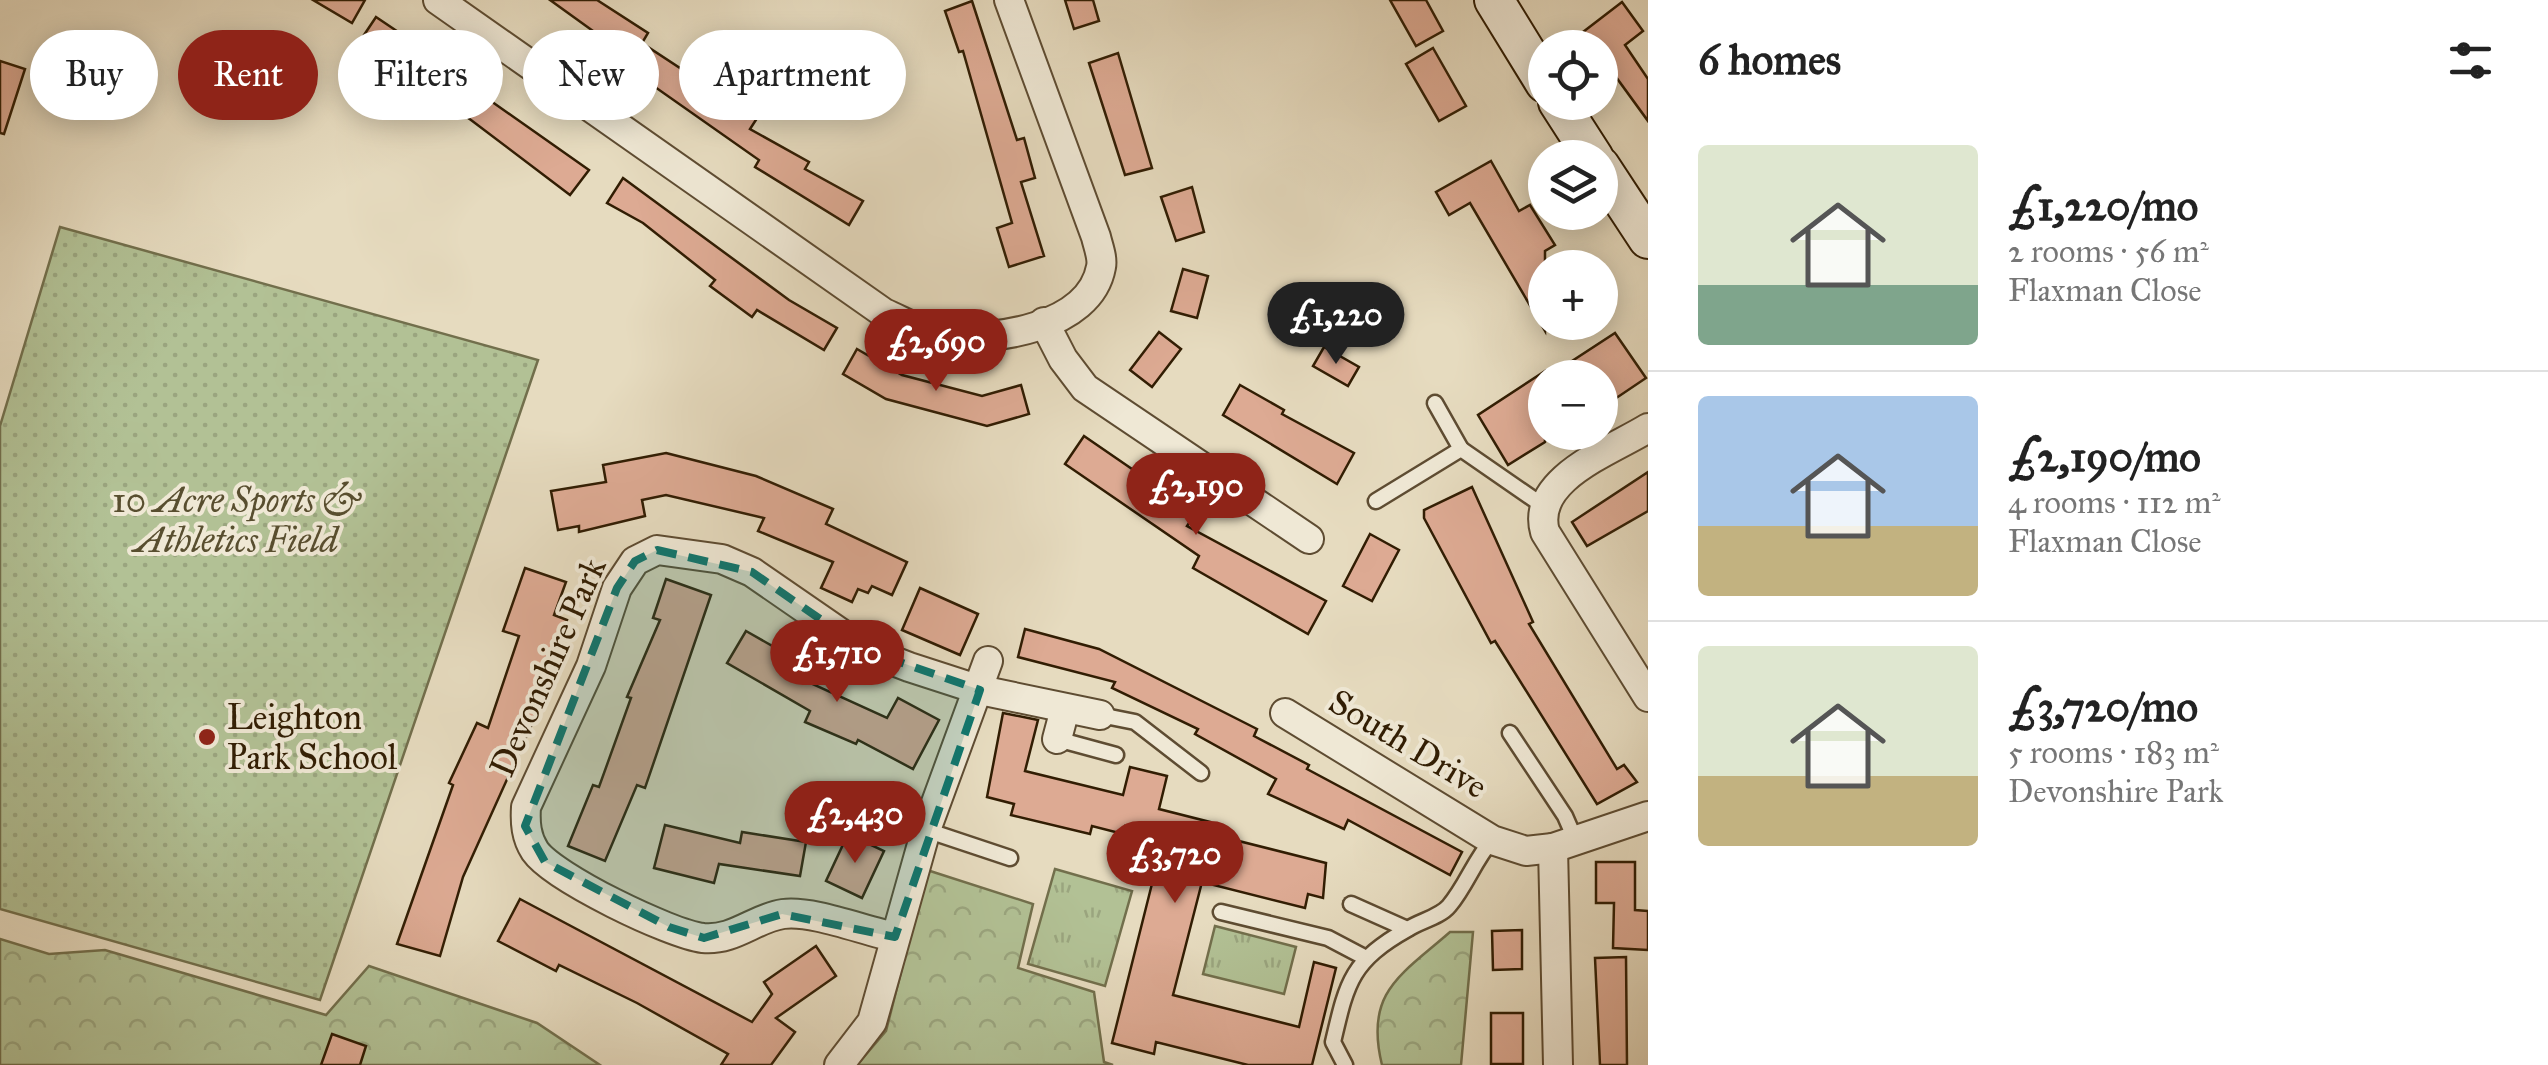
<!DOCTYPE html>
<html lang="en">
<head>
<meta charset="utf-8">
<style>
  body { margin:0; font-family:"IM FELL Great Primer",serif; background:#f2f2f2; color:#222; height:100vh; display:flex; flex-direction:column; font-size:38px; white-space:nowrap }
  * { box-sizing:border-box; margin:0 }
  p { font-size:32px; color:#767676 }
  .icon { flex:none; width:55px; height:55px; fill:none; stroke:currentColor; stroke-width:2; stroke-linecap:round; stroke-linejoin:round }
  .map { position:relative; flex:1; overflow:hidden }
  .details { display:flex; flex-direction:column; background:#fff; width:900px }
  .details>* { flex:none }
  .banner { position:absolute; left:30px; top:30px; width:950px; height:90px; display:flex; gap:20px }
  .tools { position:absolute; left:1528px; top:30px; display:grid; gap:20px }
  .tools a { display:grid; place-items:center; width:90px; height:90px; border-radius:50%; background:#fff; box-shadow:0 5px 25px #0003; font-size:50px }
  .price { position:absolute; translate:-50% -85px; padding:0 22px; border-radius:35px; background:#8f2418; color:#fff; font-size:32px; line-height:65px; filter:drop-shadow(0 2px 5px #0008) }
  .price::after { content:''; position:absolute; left:50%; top:60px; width:30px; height:22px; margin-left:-15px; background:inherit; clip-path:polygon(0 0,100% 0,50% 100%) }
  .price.current { background:#222; color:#fff }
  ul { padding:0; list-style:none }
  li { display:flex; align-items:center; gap:30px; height:250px; padding:0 50px }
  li+li { border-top:2px solid #e0e0e0 }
  li span { display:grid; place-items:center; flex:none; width:280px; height:200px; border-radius:10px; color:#555 }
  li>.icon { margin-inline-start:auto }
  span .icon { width:120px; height:120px; fill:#fffc; stroke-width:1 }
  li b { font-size:42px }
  h2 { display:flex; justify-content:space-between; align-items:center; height:120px; padding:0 50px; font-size:42px }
  .chip { padding:0 35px; border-radius:45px; background:#fff; box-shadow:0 5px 25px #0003; font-size:35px; line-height:90px }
  .chip.current { background:#8f2418; color:#fff }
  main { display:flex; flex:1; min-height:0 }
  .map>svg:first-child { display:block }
  .grass { fill:url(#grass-tufts); stroke:#726f4c; stroke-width:2.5 }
  .forest { fill:url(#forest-crowns); stroke:#726f4c; stroke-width:2.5 }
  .park { fill:url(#park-dots); stroke:#726f4c; stroke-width:2.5 }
  .building { fill:#ddaa93; stroke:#311d03; stroke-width:2.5 }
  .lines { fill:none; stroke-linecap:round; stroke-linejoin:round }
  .lane-casing { stroke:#5e4c32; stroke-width:19 }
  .street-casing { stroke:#5e4c32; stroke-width:32 }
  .secondary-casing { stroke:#311d03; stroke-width:42 }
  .lane { stroke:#efe8d5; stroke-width:14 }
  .street { stroke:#efe8d5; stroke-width:28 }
  .secondary { stroke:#efe8d5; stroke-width:38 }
  .marked { fill:#0f766e; fill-opacity:0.2; stroke:#0f766e; stroke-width:8; stroke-dasharray:20 12; stroke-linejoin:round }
  .poi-dot { fill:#8f2418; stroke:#efe8d5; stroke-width:4 }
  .labels { text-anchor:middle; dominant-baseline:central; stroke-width:8; stroke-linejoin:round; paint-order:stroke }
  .park-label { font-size:35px; font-style:italic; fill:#584e2f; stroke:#efe8d5 }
  .street-label { font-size:35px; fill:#311d03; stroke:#efe8d5 }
  .poi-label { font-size:35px; fill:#311d03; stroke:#efe8d5; text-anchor:start }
</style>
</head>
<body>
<main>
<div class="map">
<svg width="1648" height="1065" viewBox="0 0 1648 1065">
  <defs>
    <pattern id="grass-tufts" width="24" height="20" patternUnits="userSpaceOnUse" patternTransform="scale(2.5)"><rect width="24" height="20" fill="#b2c195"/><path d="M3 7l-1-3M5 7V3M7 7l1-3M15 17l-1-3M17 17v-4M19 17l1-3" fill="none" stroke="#9aa57f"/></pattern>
    <pattern id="forest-crowns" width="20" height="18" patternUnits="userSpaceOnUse" patternTransform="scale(2.5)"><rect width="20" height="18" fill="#b2c195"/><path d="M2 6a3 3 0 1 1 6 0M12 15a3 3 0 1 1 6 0" fill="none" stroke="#9aa57f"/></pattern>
    <pattern id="park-dots" width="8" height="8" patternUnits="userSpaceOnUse" patternTransform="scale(2.5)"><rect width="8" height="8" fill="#b2c195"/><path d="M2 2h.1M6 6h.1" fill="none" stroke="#9aa57f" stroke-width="1.8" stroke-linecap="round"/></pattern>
  </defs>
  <rect width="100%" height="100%" fill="#e6dbbf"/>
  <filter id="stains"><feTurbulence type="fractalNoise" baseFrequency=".002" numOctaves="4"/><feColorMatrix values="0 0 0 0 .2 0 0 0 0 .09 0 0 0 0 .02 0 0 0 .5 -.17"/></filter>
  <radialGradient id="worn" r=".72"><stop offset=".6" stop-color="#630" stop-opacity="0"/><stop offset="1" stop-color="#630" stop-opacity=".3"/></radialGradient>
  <g class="grass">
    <polygon points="1055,869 1132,891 1105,986 1028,964"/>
    <polygon points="1215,926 1296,947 1284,994 1203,974"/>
  </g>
  <g class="forest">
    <polygon points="927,870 1033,904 1018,968 1094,992 1104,1062 1113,1065 857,1065 886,1031"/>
    <path d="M1450,932H1473L1461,1065H1382C1364,992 1401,975 1450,932Z"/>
    <polygon points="0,939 49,954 105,950 326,1015 369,966 537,1023 600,1065 0,1065"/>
  </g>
  <polygon class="park" points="60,227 538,360 320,1000 0,909 0,426"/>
  <g class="building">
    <polygon points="313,0 365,0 352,23"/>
    <polygon points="550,0 597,0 648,33 642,43 718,93 722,87 761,112 750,129 809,162 805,169 863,201 849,225 755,167 759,160 645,80 650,72"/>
    <polygon points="1065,0 1093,0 1099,21 1074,29"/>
    <polygon points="1390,0 1426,0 1443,31 1416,46"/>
    <polygon points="972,1 1017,140 1024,138 1035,178 1021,182 1044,256 1009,267 997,228 1012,223 963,51 959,52 945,11"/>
    <polygon points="1622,2 1643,31 1625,45 1648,79 1648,121 1600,55 1600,48 1595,48 1583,32"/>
    <polygon points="376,17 474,83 471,87 589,170 570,195 471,120 358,44"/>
    <polygon points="1433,48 1466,106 1439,121 1406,64"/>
    <polygon points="1118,53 1152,168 1125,175 1089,63"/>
    <polygon points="0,61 25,69 4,134 0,133"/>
    <polygon points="1491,161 1519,211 1530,205 1555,245 1545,251 1545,331 1470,203 1449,215 1436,192"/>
    <polygon points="623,178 789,300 837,328 824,350 757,310 752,317 710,286 715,280 643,223 607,203"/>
    <polygon points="1192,187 1204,232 1176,241 1161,197"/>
    <polygon points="1183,269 1208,276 1197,318 1171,311"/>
    <polygon points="1159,332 1181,349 1152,387 1130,370"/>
    <polygon points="1615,333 1646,378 1600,409 1600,378 1546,378"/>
    <polygon points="1324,347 1359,367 1348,386 1313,366"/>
    <polygon points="857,349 902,375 982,396 1021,385 1029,414 987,426 886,399 843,374"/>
    <polygon points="1545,371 1545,442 1508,465 1478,415"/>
    <polygon points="1240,385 1284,410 1282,414 1354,453 1337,484 1223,415"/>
    <polygon points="1084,436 1196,513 1187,526 1326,601 1308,634 1193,568 1199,556 1065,464"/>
    <polygon points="666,453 756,476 833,509 826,524 907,562 892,595 872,586 868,593 858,589 852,602 821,588 833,562 758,531 764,518 666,495 642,500 645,516 579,532 579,526 558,530 551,491 606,482 603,465"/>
    <polygon points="1648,472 1648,511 1587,546 1572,522"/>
    <polygon points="1472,487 1533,622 1529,624 1617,769 1624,765 1637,782 1597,804 1495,641 1491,643 1424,518 1424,510"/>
    <polygon points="1370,534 1399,550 1372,601 1343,586"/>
    <polygon points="525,568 566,582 554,615 567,620 532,724 463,877 440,956 397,944 453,785 449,783 477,723 488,728 519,636 503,631"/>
    <polygon points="666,579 711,595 645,788 637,785 605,861 568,846 593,785 599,787 631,698 627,697 660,620 653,618"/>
    <polygon points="920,588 978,614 960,655 902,630"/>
    <polygon points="1025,629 1099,649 1257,729 1254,736 1309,765 1307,769 1462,852 1450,875 1348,820 1344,829 1268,794 1276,779 1195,734 1198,729 1112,688 1115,682 1018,657"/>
    <polygon points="746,631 804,664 797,677 887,718 898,698 939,720 913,769 858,740 856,744 805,722 810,711 727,663"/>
    <polygon points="1003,713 1038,720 1025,771 1123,795 1130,767 1167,776 1159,809 1210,822 1207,833 1326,863 1323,898 1308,894 1305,908 1202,882 1173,995 1299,1027 1314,962 1336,968 1312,1065 1248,1065 1156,1042 1154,1054 1112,1043 1164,836 1125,826 1123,834 1092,826 1090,834 1011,815 1014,804 987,797"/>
    <polygon points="665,825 740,843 742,832 806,842 800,876 719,864 714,883 654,868"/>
    <polygon points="848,834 884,851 862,898 826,881"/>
    <polygon points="1596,862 1635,862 1635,910 1648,911 1648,950 1613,948 1614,903 1596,903"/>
    <polygon points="520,899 752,1022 772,994 764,982 816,946 836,976 776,1018 795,1032 771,1065 721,1065 728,1054 637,1003 559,965 556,971 498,941"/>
    <polygon points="1522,930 1522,969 1493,970 1492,931"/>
    <polygon points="1626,957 1627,1065 1600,1065 1595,958"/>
    <rect x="1491" y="1013" width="32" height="51"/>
    <polygon points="332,1034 366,1046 360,1065 321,1065"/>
  </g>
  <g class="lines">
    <defs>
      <g id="lane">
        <polyline points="1435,403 1461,449"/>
        <polyline points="1376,501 1461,449 1542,505"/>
        <polyline points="1100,715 1135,722 1201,773"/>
        <polyline points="1510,733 1565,816 1575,839"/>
        <polyline points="1057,739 1116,755"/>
        <polyline points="926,830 1010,858"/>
        <polyline points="1351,904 1407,929"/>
        <polyline points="1221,912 1328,938 1366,958"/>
        <path d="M1345,1065L1333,1042C1347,982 1351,961 1408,929C1420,921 1440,917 1449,906C1466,886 1474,861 1492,840"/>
      </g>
      <g id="street">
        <path d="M438,0L884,313C901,320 923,334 942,336C992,342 1090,328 1101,267C1103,258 1098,246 1096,237L1009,0"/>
        <polyline points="1044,322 1063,359 1085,388 1309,539"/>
        <path d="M1648,428C1611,451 1530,479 1545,532L1648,697"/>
        <polyline points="1285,713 1492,840 1526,851 1553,848 1648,816"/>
        <polyline points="1057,739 1065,709"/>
        <polyline points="1553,848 1558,1065"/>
        <path d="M895,937C864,931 813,910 783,914C755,918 734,941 703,938C670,934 554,878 535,851C526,837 525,823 526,807L591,666L617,588L635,561L657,550L722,559L752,572L865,650L909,667L980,690L1100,715"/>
        <polyline points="839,1065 872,1022 926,830 988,661"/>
      </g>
      <g id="secondary">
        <polyline points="1494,0 1545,83"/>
        <polyline points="1558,102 1594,158"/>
        <polyline points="1600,166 1648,239"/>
      </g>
    </defs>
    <use href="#lane" class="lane-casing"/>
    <use href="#street" class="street-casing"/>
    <use href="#secondary" class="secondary-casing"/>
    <use href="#lane" class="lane"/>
    <use href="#street" class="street"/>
    <use href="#secondary" class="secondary"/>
  </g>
  <path class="marked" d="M657,550L752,572L865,650L980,690L895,937L782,914L704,938L669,927L545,862L525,826L617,588L635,561Z"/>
  <circle class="poi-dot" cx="207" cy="737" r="10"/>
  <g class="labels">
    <g class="park-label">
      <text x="236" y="500">10 Acre Sports &amp;<tspan x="236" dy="40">Athletics Field</tspan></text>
    </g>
    <g class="street-label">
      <text transform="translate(548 667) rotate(-66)">Devonshire Park</text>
      <text transform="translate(1408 744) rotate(31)">South Drive</text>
    </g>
    <g class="poi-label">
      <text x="227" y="717">Leighton<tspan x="227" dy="40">Park School</tspan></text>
    </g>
  </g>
  <rect width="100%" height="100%" filter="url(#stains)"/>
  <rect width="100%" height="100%" fill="url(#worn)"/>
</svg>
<div class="tools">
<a><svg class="icon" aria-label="locate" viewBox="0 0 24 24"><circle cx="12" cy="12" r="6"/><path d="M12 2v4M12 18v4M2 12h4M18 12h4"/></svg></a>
<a><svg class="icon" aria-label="layers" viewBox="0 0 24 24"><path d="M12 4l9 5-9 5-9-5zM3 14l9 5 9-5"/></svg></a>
<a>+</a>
<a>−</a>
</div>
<b class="price current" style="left:1336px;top:367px">£1,220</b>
<b class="price" style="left:936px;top:394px">£2,690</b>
<b class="price" style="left:1196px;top:538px">£2,190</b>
<b class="price" style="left:837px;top:705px">£1,710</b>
<b class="price" style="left:855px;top:866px">£2,430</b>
<b class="price" style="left:1175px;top:906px">£3,720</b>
<div class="banner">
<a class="chip">Buy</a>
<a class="chip current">Rent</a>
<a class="chip">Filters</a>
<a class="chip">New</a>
<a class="chip">Apartment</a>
</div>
</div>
<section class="details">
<h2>6 homes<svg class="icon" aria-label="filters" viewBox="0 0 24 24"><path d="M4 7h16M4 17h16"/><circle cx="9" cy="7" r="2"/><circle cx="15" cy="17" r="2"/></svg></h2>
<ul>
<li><span style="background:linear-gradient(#dfe7d0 70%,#7fa58c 0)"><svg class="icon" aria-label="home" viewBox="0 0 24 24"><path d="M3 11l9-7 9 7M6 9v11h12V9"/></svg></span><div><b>£1,220/mo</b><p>2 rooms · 56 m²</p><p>Flaxman Close</p></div></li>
<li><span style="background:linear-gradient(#a9c7e8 65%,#c2b280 0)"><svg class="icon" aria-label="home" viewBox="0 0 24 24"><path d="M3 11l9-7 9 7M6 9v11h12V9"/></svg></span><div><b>£2,190/mo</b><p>4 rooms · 112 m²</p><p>Flaxman Close</p></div></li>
<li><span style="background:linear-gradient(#dfe7d0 65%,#c2b280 0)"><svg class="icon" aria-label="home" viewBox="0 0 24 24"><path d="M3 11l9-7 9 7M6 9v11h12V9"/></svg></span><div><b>£3,720/mo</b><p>5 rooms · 183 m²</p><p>Devonshire Park</p></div></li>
</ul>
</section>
</main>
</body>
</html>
